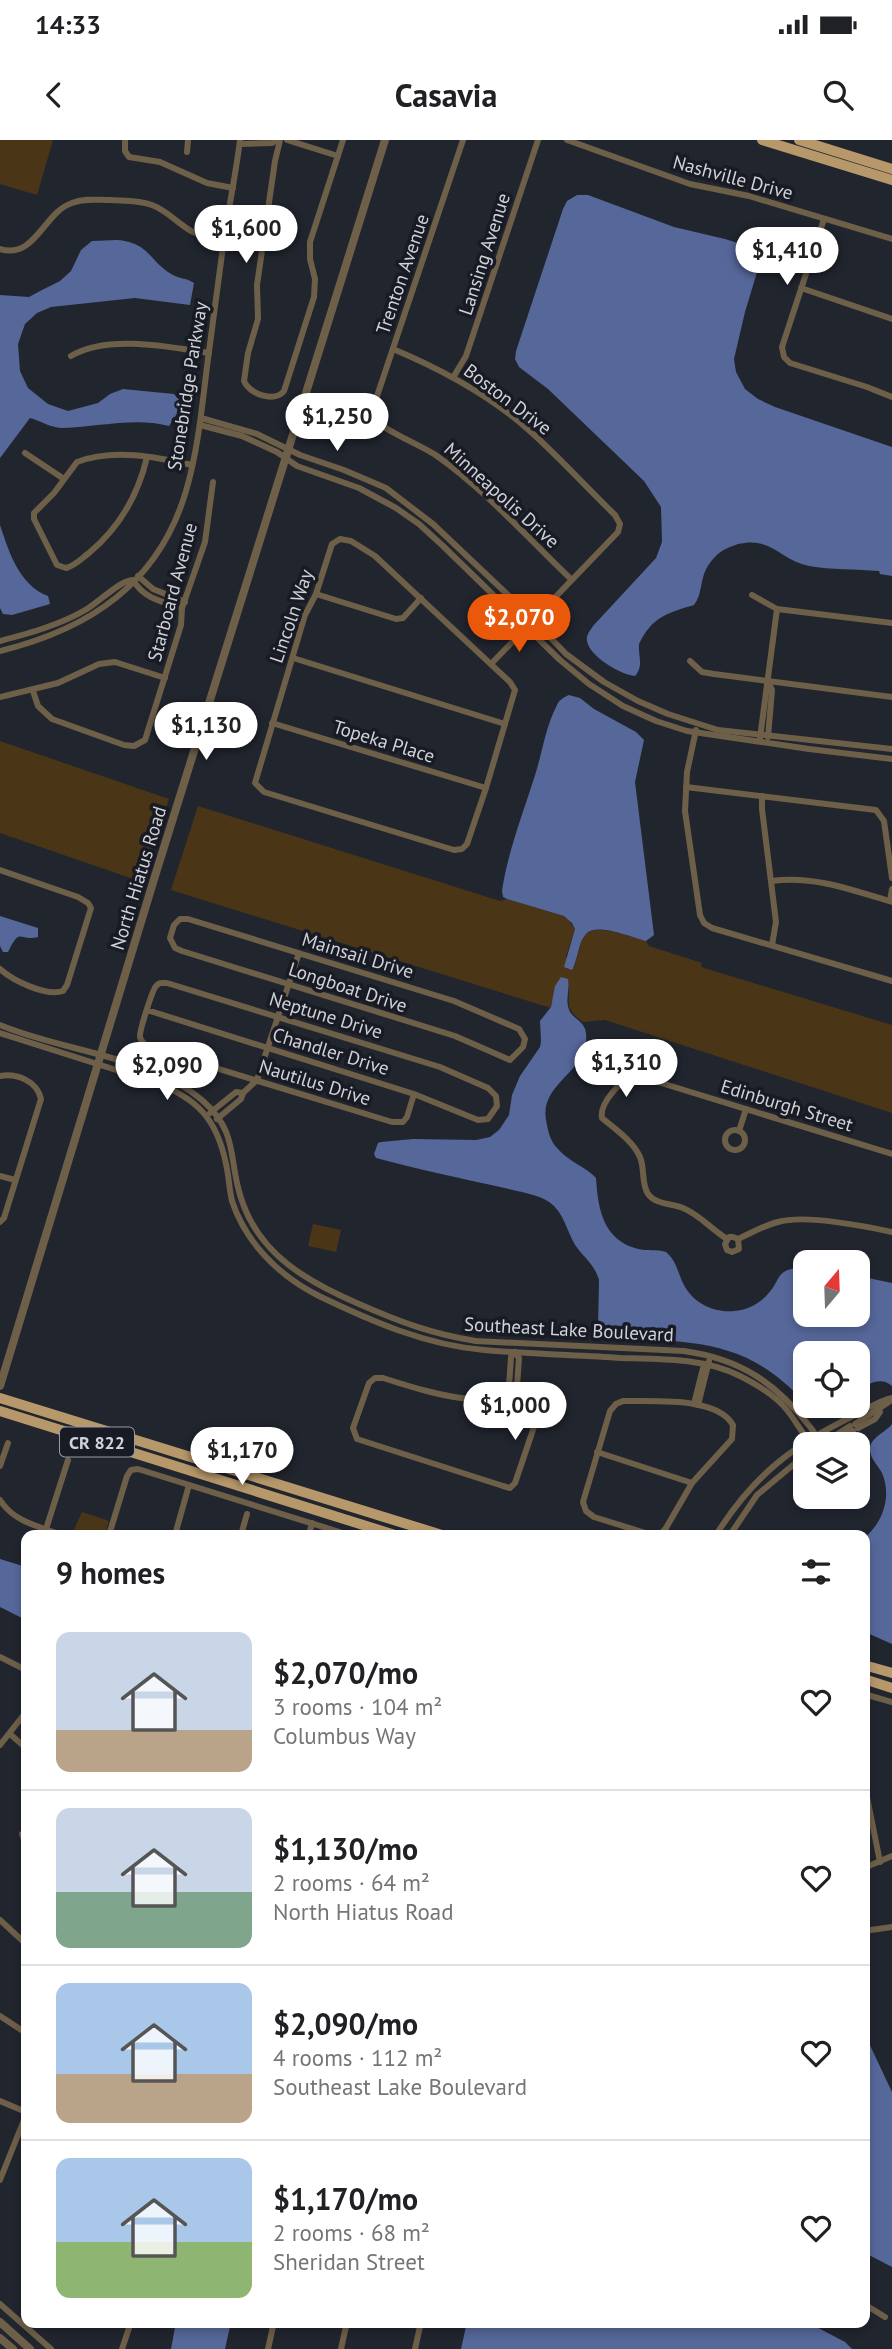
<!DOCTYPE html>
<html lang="en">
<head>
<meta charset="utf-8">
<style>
  body { margin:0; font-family:"PT Sans",sans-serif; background:#f6f6f6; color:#202124; height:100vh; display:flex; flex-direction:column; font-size:26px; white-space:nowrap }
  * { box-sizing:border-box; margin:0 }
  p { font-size:23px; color:#757577 }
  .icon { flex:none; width:38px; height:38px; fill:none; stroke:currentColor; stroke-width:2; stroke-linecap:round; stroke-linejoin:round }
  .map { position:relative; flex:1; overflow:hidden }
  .sheet { position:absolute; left:21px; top:1390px; width:849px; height:798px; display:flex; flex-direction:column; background:#fff; border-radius:14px; box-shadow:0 4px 10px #0003 }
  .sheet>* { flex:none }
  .needle { width:46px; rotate:19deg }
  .buttons { position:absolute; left:793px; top:1110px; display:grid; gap:14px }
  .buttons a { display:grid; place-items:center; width:77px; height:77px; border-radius:14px; background:#fff; box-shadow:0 4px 10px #0003; font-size:35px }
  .price { position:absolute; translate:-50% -60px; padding:0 16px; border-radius:24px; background:#fff; color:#222; font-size:23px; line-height:46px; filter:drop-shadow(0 2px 4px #0008) }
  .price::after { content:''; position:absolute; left:50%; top:42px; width:21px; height:16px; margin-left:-10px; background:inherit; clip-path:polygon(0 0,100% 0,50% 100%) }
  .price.active { background:#ea580c; color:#fff }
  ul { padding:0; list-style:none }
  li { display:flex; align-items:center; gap:21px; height:175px; padding:0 35px }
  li+li { border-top:2px solid #e0e0e0 }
  li span { display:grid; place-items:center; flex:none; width:196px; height:140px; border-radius:14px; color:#555 }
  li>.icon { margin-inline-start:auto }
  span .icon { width:84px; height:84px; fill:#fffc; stroke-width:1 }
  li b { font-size:30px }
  h2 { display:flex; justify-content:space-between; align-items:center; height:84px; padding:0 35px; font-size:30px }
  .status { display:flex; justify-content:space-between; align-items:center; height:49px; padding:0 35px; background:#fff; direction:ltr }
  .status svg { height:19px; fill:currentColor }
  header { display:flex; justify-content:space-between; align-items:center; height:91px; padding:0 35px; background:#fff; font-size:32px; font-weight:700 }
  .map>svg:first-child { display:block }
  .green { fill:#4a3617 }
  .water { fill:#56679a }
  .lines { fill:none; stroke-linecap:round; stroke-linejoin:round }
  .minor { stroke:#6e5f49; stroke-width:6 }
  .tertiary { stroke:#6e5f49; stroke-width:8 }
  .primary { stroke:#b7986b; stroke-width:10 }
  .labels { text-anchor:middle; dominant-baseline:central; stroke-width:7; stroke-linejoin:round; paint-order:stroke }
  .shield { fill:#181b24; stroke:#989ba2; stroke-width:2 }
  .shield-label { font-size:18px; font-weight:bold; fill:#cfd2d8 }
  .street-label { font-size:19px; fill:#cfd2d8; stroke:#181b24 }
</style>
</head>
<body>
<div class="status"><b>14:33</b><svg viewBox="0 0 49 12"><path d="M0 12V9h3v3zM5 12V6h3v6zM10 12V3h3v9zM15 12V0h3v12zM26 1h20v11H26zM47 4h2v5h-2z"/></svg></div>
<header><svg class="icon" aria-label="back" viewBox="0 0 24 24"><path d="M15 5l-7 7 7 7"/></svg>Casavia<svg class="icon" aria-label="search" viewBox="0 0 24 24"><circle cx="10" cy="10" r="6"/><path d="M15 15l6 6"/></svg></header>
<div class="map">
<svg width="892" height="2209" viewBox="0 0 892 2209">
  <rect width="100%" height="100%" fill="#21252e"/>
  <g class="green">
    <polygon points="0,0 53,0 37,55 0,44"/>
    <polygon points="0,601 169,659 142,742 0,693"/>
    <path d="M198,666L500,761L507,759L564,776L568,779L575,789L566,816L574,828C577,819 579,803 585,795C595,782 633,798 646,801L649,806L702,823L701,827L892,885V973L605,880L583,882C561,866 572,862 568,839L552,861L551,868L171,750Z"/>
    <polygon points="313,1084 341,1090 336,1112 308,1106"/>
    <polygon points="82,1372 109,1381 105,1395 72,1394"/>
  </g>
  <g class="water">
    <path d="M577,55H588L674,87L725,99L757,109L761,119L745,172L734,219L736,232L745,249L758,259L775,267L892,307V436L880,434L879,431C856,429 831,430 809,426C780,420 771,396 738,404C730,407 721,410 715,417C697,435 705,451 694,465C667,473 652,477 639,504C638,516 644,526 635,536C621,535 589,516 587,501C586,495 590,491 593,486L656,418L662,402L661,367L644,341L548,249L519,227L515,219L516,211L563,69L567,61Z"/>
    <path d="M117,100C151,103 148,121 173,135C180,139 187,138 194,143L190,165L135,158L51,167L37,173L25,184L18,204L20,231L28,248L48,264L68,271L98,263L110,254L123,249L174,254L179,260L181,267L169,286C134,277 99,287 63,288C51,288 41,281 30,278L0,318V155L29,157L42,150L60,141L71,131L81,110L92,101Z"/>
    <path d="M0,385C9,412 19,445 48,456L50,464L12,475L3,474L0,468Z"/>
    <path d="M569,555L580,558L594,569L636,592L644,600L635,642L654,795L646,801C632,798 597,782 586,794C578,802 578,820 572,830L564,827L575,789L572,783L564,776L507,759L503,757L502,751C508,710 524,671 536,632C543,609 546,586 557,565C559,560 564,557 569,555Z"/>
    <path d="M0,776L38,788V797C18,802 21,786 8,812H3L0,806Z"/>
    <path d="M561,837L568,839C570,848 566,858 568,866C571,882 589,878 586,902C583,934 540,944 546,980C548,991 550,1001 558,1009C569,1022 585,1026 596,1038C598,1069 603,1100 638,1109C647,1111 656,1109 666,1112C678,1123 677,1132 684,1145C693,1163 714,1173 734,1171C751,1170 765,1160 774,1146C777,1141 779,1135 784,1132C789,1128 799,1128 805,1128V1174H858V1136L892,1143V1246C880,1236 869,1244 858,1251V1213H805V1263C744,1195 688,1203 605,1197L600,1195L598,1190L599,1140C595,1126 586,1119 578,1109C568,1096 566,1078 554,1066C543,1055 524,1053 509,1049C465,1039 420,1030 376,1018L374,1014L378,1003L381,1002L413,999L476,1000L490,997L499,990L509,975L512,955L520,936L540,907L541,901L540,881L551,867L555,846Z"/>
    <path d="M892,1284V1504L865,1492L864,1398C883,1383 892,1356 882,1333C878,1325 869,1318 870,1308C871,1297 886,1292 892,1284Z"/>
    <polygon points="0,1419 26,1427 26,1480 0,1467"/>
    <polygon points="865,1885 867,1899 892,1952 892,2127 865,2113"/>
    <polygon points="176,2182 231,2182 225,2209 171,2209"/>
    <polygon points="467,2182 807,2182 845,2202 852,2209 461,2209"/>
  </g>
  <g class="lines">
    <g class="minor">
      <path d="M280,0L275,21L257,145L258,179L248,213L244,241C249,254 275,263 284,251L314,157L315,139L310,119V102L343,0"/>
      <polyline points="287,0 338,16"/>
      <path d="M463,0L374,265L373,278C382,290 421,305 437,316C484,349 529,399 571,439"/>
      <polyline points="567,0 690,44 749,56 892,99"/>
      <polyline points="125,1 125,11 129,17 160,22 207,43 233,48"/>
      <polyline points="240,4 272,3 277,0"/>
      <polyline points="187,12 188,0"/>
      <polyline points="824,79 782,207 784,217 790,223 867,247 892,257"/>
      <path d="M0,109C35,120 44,72 72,63C84,58 97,60 110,60C124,61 139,60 152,65C168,71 178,84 193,92C202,96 214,98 224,100"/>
      <polyline points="801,148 892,179"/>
      <path d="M393,209C443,230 490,255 531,292C560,318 587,348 615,375L620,384L618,392L491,524"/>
      <path d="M71,216C107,194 170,207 209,213"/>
      <polyline points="454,236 466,216 538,0"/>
      <polyline points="201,278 257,294 300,315 344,330 386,348 433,384 524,470 566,514 604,542 638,561 668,574 718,590 892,609"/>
      <polyline points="200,285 242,296 277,312 297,326 359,348 396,368 419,384 443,406 560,520 589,544 623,566 656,581 687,591 809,609 892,619"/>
      <polyline points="25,313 64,339"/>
      <path d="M147,317C138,356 120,387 89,413C81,419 75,426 66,428L57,425L34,379V373L54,353L77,322C113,308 156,317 192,325"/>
      <polygon points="340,399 351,401 375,416 510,542 515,550 486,648 467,704 462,709 454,710 264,652 255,643 305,475 316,454 332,404"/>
      <polyline points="138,436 153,449 185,462"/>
      <path d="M133,440C144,459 163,462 182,468"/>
      <polyline points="316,454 396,479 403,478 421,458"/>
      <polyline points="752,455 777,469 892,483"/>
      <path d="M0,501C30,493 60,485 87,469C100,461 121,440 133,440"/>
      <path d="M0,511C90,489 159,443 186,351C200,303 203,253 210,204C215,169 219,134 224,99C229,66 236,33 240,0"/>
      <polyline points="293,518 505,584"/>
      <polyline points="690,521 702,532 714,534 892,557"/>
      <polyline points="33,551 38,566 52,579 124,605 134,606 145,600 181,485 182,468 205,402 213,342"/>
      <polyline points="0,557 58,543 99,524 115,522 165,538"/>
      <polyline points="272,583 486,648"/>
      <polyline points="696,590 687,632 685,671 700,775 704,783 712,788 892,841"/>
      <polyline points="768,597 772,550 769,543"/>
      <polyline points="760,598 777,469"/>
      <polyline points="686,647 876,670 884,681 892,738"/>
      <polyline points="762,656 762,669 776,782 772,805"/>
      <path d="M0,730L78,757L88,763L91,768L67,845L63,851C46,857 12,840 0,829"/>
      <path d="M772,741C812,735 853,750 892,762"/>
      <polyline points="890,761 892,749"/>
      <polygon points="180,779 188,779 454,861 519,889 525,899 523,907 510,920 455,896 182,811 175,808 170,798 174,785"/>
      <path d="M147,870L414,954L478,980L488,979L497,966L496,956L488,948L440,927L167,843C162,843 160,842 156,846C152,851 139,892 140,897C141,901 144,904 147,907L392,982H403L407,977L414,954"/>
      <path d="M0,885C61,911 154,917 203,961C239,993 228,1019 241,1058C259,1115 308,1142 359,1164C400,1182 432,1194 476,1201L684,1211C741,1219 776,1243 811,1288L815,1294L816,1304"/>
      <path d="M0,893L154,942C197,958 217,979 226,1024C229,1036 229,1049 232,1061C246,1103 279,1136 319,1156C371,1181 425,1205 484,1210C529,1214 575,1215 621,1218C661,1219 704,1218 740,1236C756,1244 776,1256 787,1270C796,1281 802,1294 812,1304"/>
      <path d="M0,936C17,933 37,941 41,959L4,1078L0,1082"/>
      <polyline points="210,973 236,952 243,953"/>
      <polyline points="217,979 241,959 243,953 257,940 299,813"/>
      <circle cx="735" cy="1000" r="10"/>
      <polyline points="739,991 746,969"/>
      <polyline points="0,1036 15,1040"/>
      <path d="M727,1099C711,1089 700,1075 683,1068C671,1063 656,1065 648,1054C641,1043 645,1029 640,1017C633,1001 615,989 602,978C599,963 620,943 632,934L892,1014"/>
      <path d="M738,1099L739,1109L732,1112L727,1110L725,1104L729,1097H733L738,1099C751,1093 765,1085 778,1082C805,1074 864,1086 892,1092"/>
      <polyline points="515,1212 519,1218 516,1260"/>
      <path d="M375,1238H383C411,1247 440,1256 469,1259C486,1261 515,1255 529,1263C537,1267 538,1273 536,1281L515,1343L510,1348L503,1346L357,1299L353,1288L369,1243Z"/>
      <polyline points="508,1260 511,1217 515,1212"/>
      <path d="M623,1261C652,1262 717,1256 733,1285L732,1299L692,1343L666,1388L661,1394L652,1395L594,1377L586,1371L583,1362L610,1271L616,1264Z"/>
      <polyline points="694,1264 703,1228 708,1224"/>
      <polyline points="698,1265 709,1221"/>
      <polyline points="855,1284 892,1260"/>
      <polyline points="858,1288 875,1279 880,1272"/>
      <polyline points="826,1302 836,1300 853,1291"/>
      <polyline points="822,1304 850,1286"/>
      <polyline points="597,1312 692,1343"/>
      <polyline points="0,1326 8,1303"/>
      <path d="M0,1360C14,1382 38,1386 62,1395"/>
      <polyline points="46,1389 68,1320"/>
      <polyline points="109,1395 127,1336 131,1330 138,1329 349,1395"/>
      <polyline points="175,1395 189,1345"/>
      <polyline points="241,1395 247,1374"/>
      <polyline points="309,1395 312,1383"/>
      <path d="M716,1395C753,1336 792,1306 853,1276C866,1270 878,1261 892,1258"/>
      <polyline points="730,1395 757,1355 805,1315"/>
      <polyline points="0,1517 26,1530"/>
      <polyline points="864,1554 892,1562"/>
      <polyline points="10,1594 26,1608"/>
      <polyline points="0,1605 26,1572"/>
      <polyline points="864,1642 880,1722"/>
      <polyline points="22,1694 26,1705"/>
      <polyline points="864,1728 892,1716"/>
      <polyline points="0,1780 26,1804"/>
      <polyline points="864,1791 892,1787"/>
      <polyline points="0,1876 26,1893"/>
      <polyline points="0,1961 26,1972"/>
      <polyline points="0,2040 26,1975"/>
      <polyline points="0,2164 51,2209"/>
      <polyline points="864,2164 885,2177"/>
      <polyline points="122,2209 131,2182"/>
      <polyline points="268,2209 274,2182"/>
      <polyline points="341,2209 347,2182"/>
      <polyline points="415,2209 421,2182"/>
    </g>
    <g class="tertiary">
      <polyline points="0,1246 155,736 385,0"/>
      <polyline points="0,2182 30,2209"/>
      <polyline points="0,2198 13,2209"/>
    </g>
    <g class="primary">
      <polyline points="762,0 892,40"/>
      <polyline points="799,0 892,29"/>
      <polyline points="0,1258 442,1395"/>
      <polyline points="0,1271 395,1395"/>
      <polyline points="864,1525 892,1533"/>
      <polyline points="864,1539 892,1548"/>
    </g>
  </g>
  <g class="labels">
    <rect class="shield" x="60" y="1287.5" width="74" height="29" rx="5"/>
    <g class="shield-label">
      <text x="97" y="1302">CR 822</text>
    </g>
    <g class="street-label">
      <text transform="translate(733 37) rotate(15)">Nashville Drive</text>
      <text transform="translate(484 114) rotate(-72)">Lansing Avenue</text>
      <text transform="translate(402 134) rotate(-71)">Trenton Avenue</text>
      <text transform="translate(187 246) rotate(-81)">Stonebridge Parkway</text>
      <text transform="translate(508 259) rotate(37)">Boston Drive</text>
      <text transform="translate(502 355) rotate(42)">Minneapolis Drive</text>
      <text transform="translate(172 452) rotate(-75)">Starboard Avenue</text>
      <text transform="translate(291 476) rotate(-71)">Lincoln Way</text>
      <text transform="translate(384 601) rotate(17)">Topeka Place</text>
      <text transform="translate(138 738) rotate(-73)">North Hiatus Road</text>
      <text transform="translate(358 815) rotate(17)">Mainsail Drive</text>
      <text transform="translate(348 847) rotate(18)">Longboat Drive</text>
      <text transform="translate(326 875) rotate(17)">Neptune Drive</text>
      <text transform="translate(331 911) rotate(17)">Chandler Drive</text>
      <text transform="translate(315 942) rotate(17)">Nautilus Drive</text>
      <text transform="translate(787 965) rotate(17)">Edinburgh Street</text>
      <text transform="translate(569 1189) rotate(3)">Southeast Lake Boulevard</text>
    </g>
  </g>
</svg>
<div class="buttons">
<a><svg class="needle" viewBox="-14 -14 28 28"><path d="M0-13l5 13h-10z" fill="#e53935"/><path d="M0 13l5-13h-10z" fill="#757577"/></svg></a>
<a><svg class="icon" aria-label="locate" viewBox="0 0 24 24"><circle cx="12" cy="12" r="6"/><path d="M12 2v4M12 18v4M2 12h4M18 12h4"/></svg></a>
<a><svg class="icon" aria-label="layers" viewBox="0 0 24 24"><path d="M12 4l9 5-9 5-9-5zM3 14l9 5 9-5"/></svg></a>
</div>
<b class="price" style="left:246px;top:125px">$1,600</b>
<b class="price" style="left:787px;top:147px">$1,410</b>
<b class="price" style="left:337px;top:313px">$1,250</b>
<b class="price active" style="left:519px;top:514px">$2,070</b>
<b class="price" style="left:206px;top:622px">$1,130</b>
<b class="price" style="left:626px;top:959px">$1,310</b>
<b class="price" style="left:167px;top:962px">$2,090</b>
<b class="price" style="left:515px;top:1302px">$1,000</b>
<b class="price" style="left:242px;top:1347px">$1,170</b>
<section class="sheet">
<h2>9 homes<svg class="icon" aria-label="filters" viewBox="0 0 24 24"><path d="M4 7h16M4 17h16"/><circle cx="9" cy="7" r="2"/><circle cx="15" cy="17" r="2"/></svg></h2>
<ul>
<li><span style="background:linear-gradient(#c9d6e8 70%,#b9a48a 0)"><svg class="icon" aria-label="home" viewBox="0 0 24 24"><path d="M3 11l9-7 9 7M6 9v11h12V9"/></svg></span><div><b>$2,070/mo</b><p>3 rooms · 104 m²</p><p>Columbus Way</p></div><svg class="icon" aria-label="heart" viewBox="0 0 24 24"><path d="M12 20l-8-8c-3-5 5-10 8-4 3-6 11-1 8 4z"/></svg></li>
<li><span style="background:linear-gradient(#c9d6e8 60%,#7fa58c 0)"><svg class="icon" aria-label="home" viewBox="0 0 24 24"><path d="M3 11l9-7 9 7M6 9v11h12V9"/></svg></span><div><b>$1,130/mo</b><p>2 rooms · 64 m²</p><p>North Hiatus Road</p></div><svg class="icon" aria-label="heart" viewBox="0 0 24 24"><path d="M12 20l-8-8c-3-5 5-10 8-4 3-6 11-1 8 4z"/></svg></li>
<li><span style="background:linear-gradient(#a9c7e8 65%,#b9a48a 0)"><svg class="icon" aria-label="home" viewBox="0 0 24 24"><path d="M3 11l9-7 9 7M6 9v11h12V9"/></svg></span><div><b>$2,090/mo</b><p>4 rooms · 112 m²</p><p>Southeast Lake Boulevard</p></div><svg class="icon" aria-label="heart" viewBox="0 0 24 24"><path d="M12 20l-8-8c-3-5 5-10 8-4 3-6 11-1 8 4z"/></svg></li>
<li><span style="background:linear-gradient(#a9c7e8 60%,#8fb573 0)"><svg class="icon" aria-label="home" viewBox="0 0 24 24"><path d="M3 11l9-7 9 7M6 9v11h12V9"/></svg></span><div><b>$1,170/mo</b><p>2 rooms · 68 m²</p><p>Sheridan Street</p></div><svg class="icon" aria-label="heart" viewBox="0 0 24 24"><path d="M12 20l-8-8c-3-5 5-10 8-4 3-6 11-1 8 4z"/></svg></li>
</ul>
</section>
</div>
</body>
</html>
